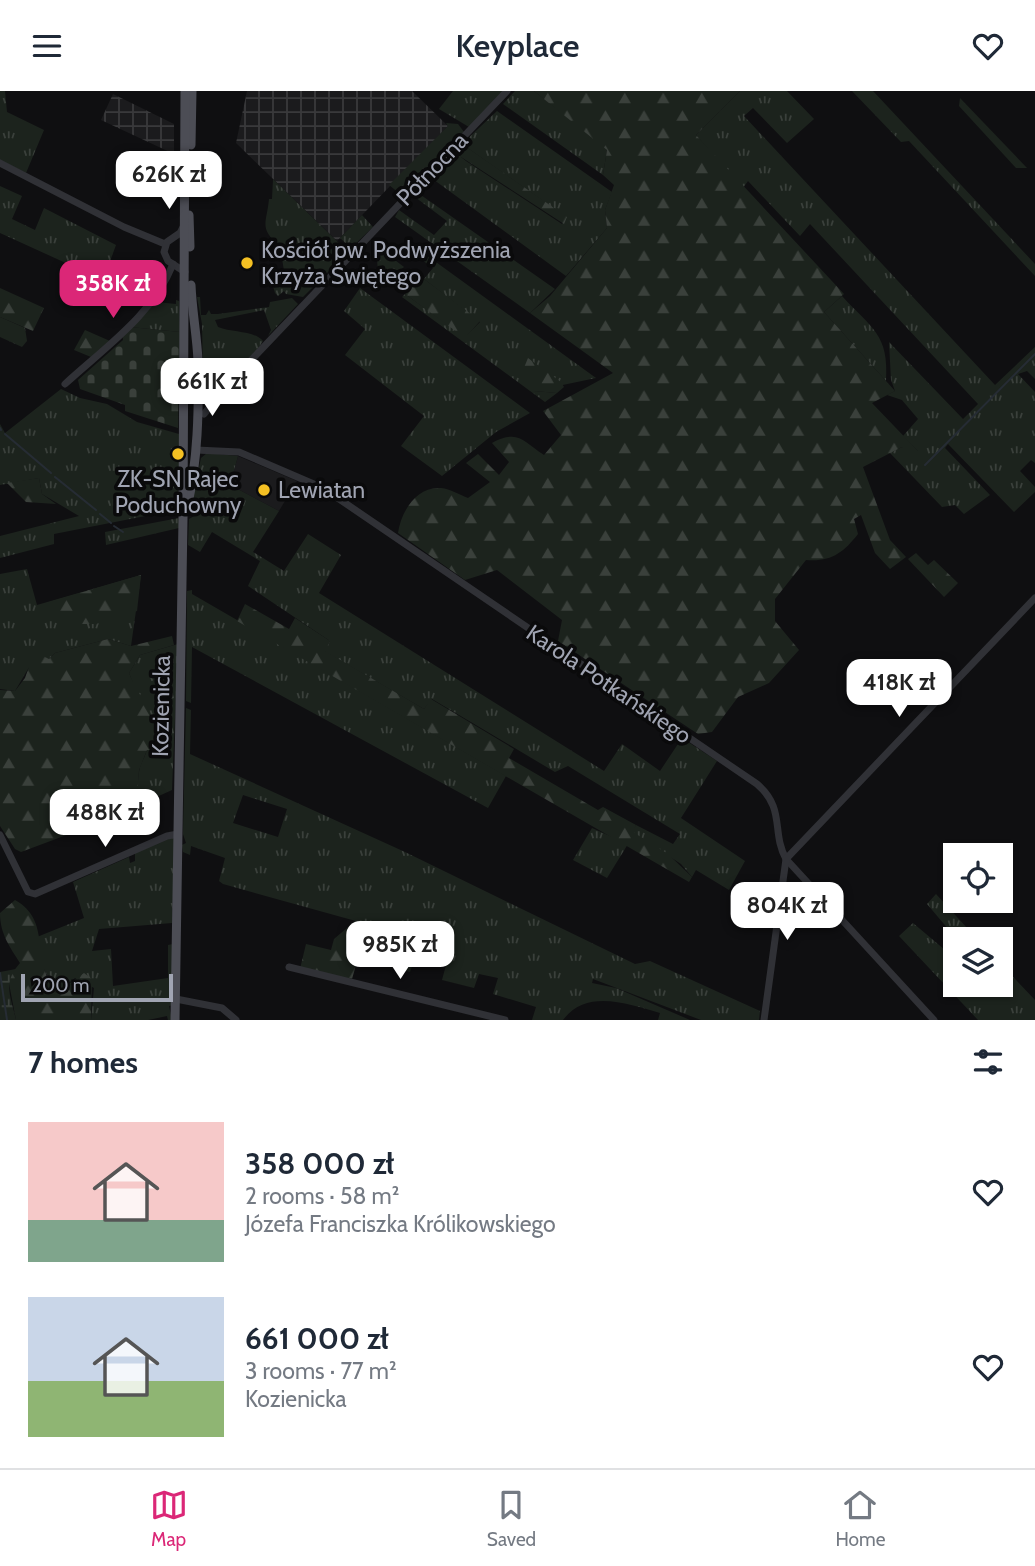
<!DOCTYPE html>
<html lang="en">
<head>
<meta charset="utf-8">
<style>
  body { margin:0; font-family:Cabin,sans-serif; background:#f2f2f3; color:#1f2937; height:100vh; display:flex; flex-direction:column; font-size:26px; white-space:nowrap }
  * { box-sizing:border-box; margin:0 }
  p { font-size:23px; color:#747a83 }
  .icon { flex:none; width:38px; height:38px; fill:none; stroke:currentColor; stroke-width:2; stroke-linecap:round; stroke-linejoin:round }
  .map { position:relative; height:929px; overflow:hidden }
  .drawer { display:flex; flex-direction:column; background:#fff; flex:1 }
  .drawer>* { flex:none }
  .fabs { position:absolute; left:943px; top:752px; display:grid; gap:14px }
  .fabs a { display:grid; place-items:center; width:70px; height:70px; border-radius:0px; background:#fff; box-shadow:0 2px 5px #0004; font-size:35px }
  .scale { position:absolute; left:21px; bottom:18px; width:152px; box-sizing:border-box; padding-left:7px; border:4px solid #a0a4b2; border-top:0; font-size:19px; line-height:24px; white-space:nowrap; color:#a0a4b2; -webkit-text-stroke:5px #0a0a0b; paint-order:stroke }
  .price { position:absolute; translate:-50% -60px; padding:0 16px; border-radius:14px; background:#fff; color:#222; font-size:23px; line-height:46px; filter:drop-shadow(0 2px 4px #0008) }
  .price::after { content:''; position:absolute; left:50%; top:42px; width:21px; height:16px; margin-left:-10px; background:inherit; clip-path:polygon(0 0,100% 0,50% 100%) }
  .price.on { background:#db2777; color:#fff }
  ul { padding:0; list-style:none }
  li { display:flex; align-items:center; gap:21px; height:175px; padding:0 28px }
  li span { display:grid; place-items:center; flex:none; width:196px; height:140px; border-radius:0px; color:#555 }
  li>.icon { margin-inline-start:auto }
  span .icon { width:84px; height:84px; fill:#fffc; stroke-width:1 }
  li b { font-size:30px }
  h2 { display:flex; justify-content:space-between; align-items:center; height:84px; padding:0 28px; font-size:30px }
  header { display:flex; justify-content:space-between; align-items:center; height:91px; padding:0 28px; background:#fff; font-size:32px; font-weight:600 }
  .dock { display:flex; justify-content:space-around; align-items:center; height:98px; border-top:2px solid #e0e1e3; background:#fff; font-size:19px; color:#747a83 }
  .dock a { display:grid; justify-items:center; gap:4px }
  .dock .on { color:#db2777 }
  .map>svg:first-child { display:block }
  .built { fill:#1b1b1d }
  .industrial { fill:url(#industrial-grid) }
  .grass { fill:url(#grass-tufts); fill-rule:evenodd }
  .forest { fill:url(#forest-firs) }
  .wetland { fill:url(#wetland-marsh) }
  .cemetery { fill:url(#cemetery-stones) }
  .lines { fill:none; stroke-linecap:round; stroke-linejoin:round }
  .stream { stroke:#262c34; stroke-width:2 }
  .minor { stroke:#303136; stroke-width:7 }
  .major { stroke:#4c4d55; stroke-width:9 }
  .poi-dot { fill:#f4c023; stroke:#0a0a0b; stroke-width:2.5 }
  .labels { text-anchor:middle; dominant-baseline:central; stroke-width:7; stroke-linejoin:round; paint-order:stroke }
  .street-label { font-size:23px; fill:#a0a4b2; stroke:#0a0a0b }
  .poi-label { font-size:23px; fill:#a0a4b2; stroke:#0a0a0b; text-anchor:start }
</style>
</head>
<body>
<header><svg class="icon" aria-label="menu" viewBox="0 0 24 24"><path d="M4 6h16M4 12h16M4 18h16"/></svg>Keyplace<svg class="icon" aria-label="heart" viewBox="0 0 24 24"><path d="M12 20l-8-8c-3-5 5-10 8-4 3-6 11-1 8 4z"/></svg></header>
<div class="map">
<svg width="1035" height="929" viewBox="0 0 1035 929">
  <defs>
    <pattern id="industrial-grid" width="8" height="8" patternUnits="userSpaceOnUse" patternTransform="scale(1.75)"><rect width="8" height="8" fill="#1b1b1d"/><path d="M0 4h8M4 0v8" fill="none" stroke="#39393b"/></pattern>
    <pattern id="grass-tufts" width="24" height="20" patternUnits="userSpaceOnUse" patternTransform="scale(1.75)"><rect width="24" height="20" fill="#1c231d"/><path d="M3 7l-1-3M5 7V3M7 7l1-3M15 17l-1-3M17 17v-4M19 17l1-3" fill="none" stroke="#3a403b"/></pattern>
    <pattern id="forest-firs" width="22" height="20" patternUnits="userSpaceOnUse" patternTransform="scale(1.75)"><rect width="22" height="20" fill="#1c231d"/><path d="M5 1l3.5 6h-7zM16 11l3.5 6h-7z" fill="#3a403b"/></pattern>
    <pattern id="wetland-marsh" width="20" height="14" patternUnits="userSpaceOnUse" patternTransform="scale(1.75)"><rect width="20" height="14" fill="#1c231d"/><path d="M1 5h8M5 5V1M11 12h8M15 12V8" fill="none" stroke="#3a403b"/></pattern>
    <pattern id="cemetery-stones" width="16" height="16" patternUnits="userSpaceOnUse" patternTransform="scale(1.75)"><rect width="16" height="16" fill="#1c231d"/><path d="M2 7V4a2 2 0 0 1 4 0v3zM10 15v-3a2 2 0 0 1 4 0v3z" fill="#3a403b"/></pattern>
  </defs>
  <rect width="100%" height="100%" fill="#0f0f11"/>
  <polygon class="built" points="238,365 297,390 279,420 230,394"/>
  <g class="industrial">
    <polygon points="247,0 412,0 448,35 337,150 236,52"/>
    <polygon points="113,3 174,33 174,63 101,29"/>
  </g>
  <g class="grass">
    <polygon points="0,0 5,0 7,21 44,39 26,82 0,69"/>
    <polygon points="453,0 503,0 469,36 439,18"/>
    <polygon points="515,0 534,0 603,54 607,59 603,84 503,13"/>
    <polygon points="740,0 787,0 814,28 787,52 753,17 744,25 995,294 1035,256 1035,288 1027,280 1018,283 1035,301 1035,372 1031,369 1020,380 1035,396 1035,401 1014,421 948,353 945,357 990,404 964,423 955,414 942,416 890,362 902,356 918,360 903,345 918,328 902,309 887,304 895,300 891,289 889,251 963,328 978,313 810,133 800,145 748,90 743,97 696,44"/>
    <polygon points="852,0 873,0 1035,173 1035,185 909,50 901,51"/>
    <polygon points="497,20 612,101 605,119 607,137 566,185 430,86 459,57 461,66 466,70 562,133 566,126 462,53"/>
    <polygon points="446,32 458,33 464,41 407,101 399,102 389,94 448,35"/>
    <path d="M273,88L348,161L303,206L286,203L284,200L278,205L275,202L273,195L286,192L280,155C258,137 267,132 269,108H272Z"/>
    <polygon points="0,95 22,105 12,128 35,139 44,117 116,154 109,173 131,182 125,199 0,142"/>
    <polygon points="418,102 555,198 530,222 395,126 399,119 434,144 447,130 415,106"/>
    <polygon points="362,124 373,136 351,157 340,147"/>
    <polygon points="411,153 596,287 534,300 557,302 545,311 402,206 405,203 465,246 480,231 424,188 433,177 407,158"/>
    <polygon points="360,197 530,322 496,341 442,385 401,355 424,325 345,264 365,238 344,220"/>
    <path d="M842,205C872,238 889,243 886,290L824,221Z"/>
    <path d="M197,206H200L201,224H206L209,219L211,223H218L269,216L270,211L292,207L298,213L268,245L271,239L264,219L215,229L218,236C232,242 253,239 263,250C251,270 232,289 208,291L203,284L202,233Z"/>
    <polygon points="176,209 179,210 180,241 130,236 156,211 176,213"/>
    <polygon points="0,226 25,237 27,250 22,256 0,246"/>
    <polygon points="61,298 80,307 107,313 137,331 179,343 181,418 54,443 54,453 0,467 0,445 79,425 42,403 39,387 0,394 0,333 5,342"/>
    <polygon points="207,362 238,365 230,394 279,420 253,461 284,480 308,443 341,464 319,502 604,680 622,653 660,680 682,647 717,670 681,727 745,770 729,799 696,779 692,786 681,773 632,741 636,734 673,753 680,743 568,675 555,681 432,608 424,618 324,560 330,550 248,495 260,470 212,441 200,461 188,454 189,428 196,424 190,420 201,367"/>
    <polygon points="179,427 179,437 106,454 105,441"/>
    <polygon points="27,478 37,514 141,484 131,555 108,548 55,562 49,568 31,573 15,600 0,598 0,483"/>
    <polygon points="192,499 192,503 506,685 488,717 192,556 191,612 186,610 187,500"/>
    <path d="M178,553L172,699L119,723C135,713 137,700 139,682C139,673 147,665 147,656C146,633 138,603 129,582L140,564Z"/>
    <path d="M186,617L191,619L190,663L405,761L635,873L650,870L760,920L759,929H701L593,888L592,892L616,897L690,929H658L660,922C629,913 586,897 563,929H532L536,916L493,903L498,887L479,883L474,897L442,889L446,874L416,864L410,881L363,868V832L223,793L219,790L225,767L191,755L190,764L183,761L182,754L186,752L183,743ZM243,704L287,718L278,746L233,732Z"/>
    <polygon points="592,737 628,753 607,787 573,769"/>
    <polygon points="169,746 175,747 172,832 99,838 92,860 111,858 113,895 168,887 168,854 173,853 173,894 169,895 169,900 172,901 173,914 169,915 172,929 168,929 167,925 148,929 91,929 94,897 75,887 56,902 42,874 37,846 84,827 73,791 129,766 130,772 135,770 135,762"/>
    <polygon points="936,803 978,849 956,849 956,894 1001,894 1001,873 1035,909 1035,929 978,929 899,845 913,832 945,859 955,846 927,813"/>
  </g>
  <g class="forest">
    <path d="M534,0H740L696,44L844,203L824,221L895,300L872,312L918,360L910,363L902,356L863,376L890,449L906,466L890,478L875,462L861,424L854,428L858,443C843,462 831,471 806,469L775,508V530L799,559L769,592L738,606L712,641L698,643L558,550L562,529L497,479L465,489L398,442C401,421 416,395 441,397C450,398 460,404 468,407L490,391L466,372L478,363L499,384L509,371L492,352C519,338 522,350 544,364L561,344L543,320L613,282L530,222L550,205L607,137L605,119L614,94L603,84L607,59Z"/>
    <polygon points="960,7 1027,77 1016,77 959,15"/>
    <polygon points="462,53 567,126 564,133 461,66 458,59"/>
    <polygon points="383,160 404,176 389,189 378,181 377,168"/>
    <polygon points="424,188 480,230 465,247 405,203 415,191"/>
    <polygon points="0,197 44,217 33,240 0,226"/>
    <polygon points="85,239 110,250 91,266 74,259"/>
    <polygon points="528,267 561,291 564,296 557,302 534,300 519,289"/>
    <polygon points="39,387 42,403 56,413 26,411 7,392"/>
    <polygon points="916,462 928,474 934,469 958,492 944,506 908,468"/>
    <polygon points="141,484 137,520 96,533 75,533 49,511"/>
    <polygon points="245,513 289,538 295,527 330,550 325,560 424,618 431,608 514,658 509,667 598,719 603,716 636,734 633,741 668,763 692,786 689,791 237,530"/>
    <path d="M172,545L174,554L140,564L129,582C140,609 161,628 156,659H147L139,679L137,709L112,727L21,761L15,758L0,735V599L15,600L25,587L34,561L49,568L55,562L108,548L131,555Z"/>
    <path d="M15,809C52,830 30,866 56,902L84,882L92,888L91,929H16L8,887L20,872C10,856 0,843 0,822Z"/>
    <polygon points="355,830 363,832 367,838 363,868 358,867 352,888 300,878 306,853 331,859 334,848"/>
  </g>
  <path class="wetland" d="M16,878C3,893 12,910 16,929H0V881Z"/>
  <polygon class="cemetery" points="130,236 180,241 178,337 125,320 125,314 80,298 78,289 123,249 122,242"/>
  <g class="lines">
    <g class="stream">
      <polyline points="0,337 1,339"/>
      <polyline points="5,343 51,382"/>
      <polyline points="925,374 1035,263"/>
      <polyline points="55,386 96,419"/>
      <polyline points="100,423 111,432"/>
      <polyline points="114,435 123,441"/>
      <polyline points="0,882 7,929"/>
    </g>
    <g class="minor">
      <polyline points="0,72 124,136 165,153"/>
      <polyline points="183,136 180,142 167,151 164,161 168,170 185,181"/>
      <polyline points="185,281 197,294 223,293 237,284 507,0"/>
      <path d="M65,293C104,257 153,224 173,173"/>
      <polyline points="204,323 219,305 220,294"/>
      <path d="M196,359L239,361L323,397L757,693C786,718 771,741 786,768L934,929"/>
      <polyline points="0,744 28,801 35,803 167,745 178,743"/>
      <polyline points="289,876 505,929"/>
      <polyline points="176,908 222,917 236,929"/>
      <polyline points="764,929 786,768 1035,507"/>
    </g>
    <g class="major">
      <polyline points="191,54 192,0"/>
      <polyline points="189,124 190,156"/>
      <path d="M187,417C198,369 199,319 198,270C197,245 192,220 191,194"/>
      <polyline points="175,929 183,428 185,0"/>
    </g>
  </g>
  <g class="poi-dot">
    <circle cx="247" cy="172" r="7"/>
    <circle cx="178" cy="363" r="7"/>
    <circle cx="264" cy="399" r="7"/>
  </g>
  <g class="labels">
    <g class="street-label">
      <text transform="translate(432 78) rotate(-46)">Północna</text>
      <text transform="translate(609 593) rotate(34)">Karola Potkańskiego</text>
      <text transform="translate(161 615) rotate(-89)">Kozienicka</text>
    </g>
    <g class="poi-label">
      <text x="261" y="159">Kościół pw. Podwyższenia<tspan x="261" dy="26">Krzyża Świętego</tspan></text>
      <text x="178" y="388" text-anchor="middle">ZK-SN Rajec<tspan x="178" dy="26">Poduchowny</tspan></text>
      <text x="278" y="399">Lewiatan</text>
    </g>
  </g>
</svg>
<div class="fabs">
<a><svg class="icon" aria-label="locate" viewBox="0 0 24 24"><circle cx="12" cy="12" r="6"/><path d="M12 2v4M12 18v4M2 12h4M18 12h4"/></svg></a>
<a><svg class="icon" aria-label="layers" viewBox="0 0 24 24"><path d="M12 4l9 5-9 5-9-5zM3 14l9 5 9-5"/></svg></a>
</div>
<div class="scale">200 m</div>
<b class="price" style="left:169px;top:120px">626K zł</b>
<b class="price on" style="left:113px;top:229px">358K zł</b>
<b class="price" style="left:212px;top:327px">661K zł</b>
<b class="price" style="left:899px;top:628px">418K zł</b>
<b class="price" style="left:105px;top:758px">488K zł</b>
<b class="price" style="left:787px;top:851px">804K zł</b>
<b class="price" style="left:400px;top:890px">985K zł</b>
</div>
<section class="drawer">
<h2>7 homes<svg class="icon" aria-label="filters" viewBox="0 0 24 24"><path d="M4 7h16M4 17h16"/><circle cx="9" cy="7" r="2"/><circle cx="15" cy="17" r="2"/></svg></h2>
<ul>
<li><span style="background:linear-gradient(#f6c9c9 70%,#7fa58c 0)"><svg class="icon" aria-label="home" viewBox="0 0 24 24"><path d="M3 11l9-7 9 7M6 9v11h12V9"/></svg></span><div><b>358 000 zł</b><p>2 rooms · 58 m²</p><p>Józefa Franciszka Królikowskiego</p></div><svg class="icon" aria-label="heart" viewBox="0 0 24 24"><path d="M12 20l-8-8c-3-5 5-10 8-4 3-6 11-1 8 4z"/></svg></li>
<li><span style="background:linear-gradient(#c9d6e8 60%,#8fb573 0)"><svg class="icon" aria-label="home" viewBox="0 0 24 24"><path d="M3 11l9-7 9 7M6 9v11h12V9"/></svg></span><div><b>661 000 zł</b><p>3 rooms · 77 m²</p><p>Kozienicka</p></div><svg class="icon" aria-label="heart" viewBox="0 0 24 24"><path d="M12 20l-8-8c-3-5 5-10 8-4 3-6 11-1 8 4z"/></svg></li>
</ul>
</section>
<nav class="dock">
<a class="on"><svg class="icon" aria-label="map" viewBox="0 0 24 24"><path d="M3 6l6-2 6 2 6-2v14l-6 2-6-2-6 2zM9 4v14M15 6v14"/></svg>Map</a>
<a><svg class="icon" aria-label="saved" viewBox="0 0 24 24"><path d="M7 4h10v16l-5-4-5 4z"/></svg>Saved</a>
<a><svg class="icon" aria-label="home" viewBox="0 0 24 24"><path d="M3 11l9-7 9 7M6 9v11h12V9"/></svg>Home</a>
</nav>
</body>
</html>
